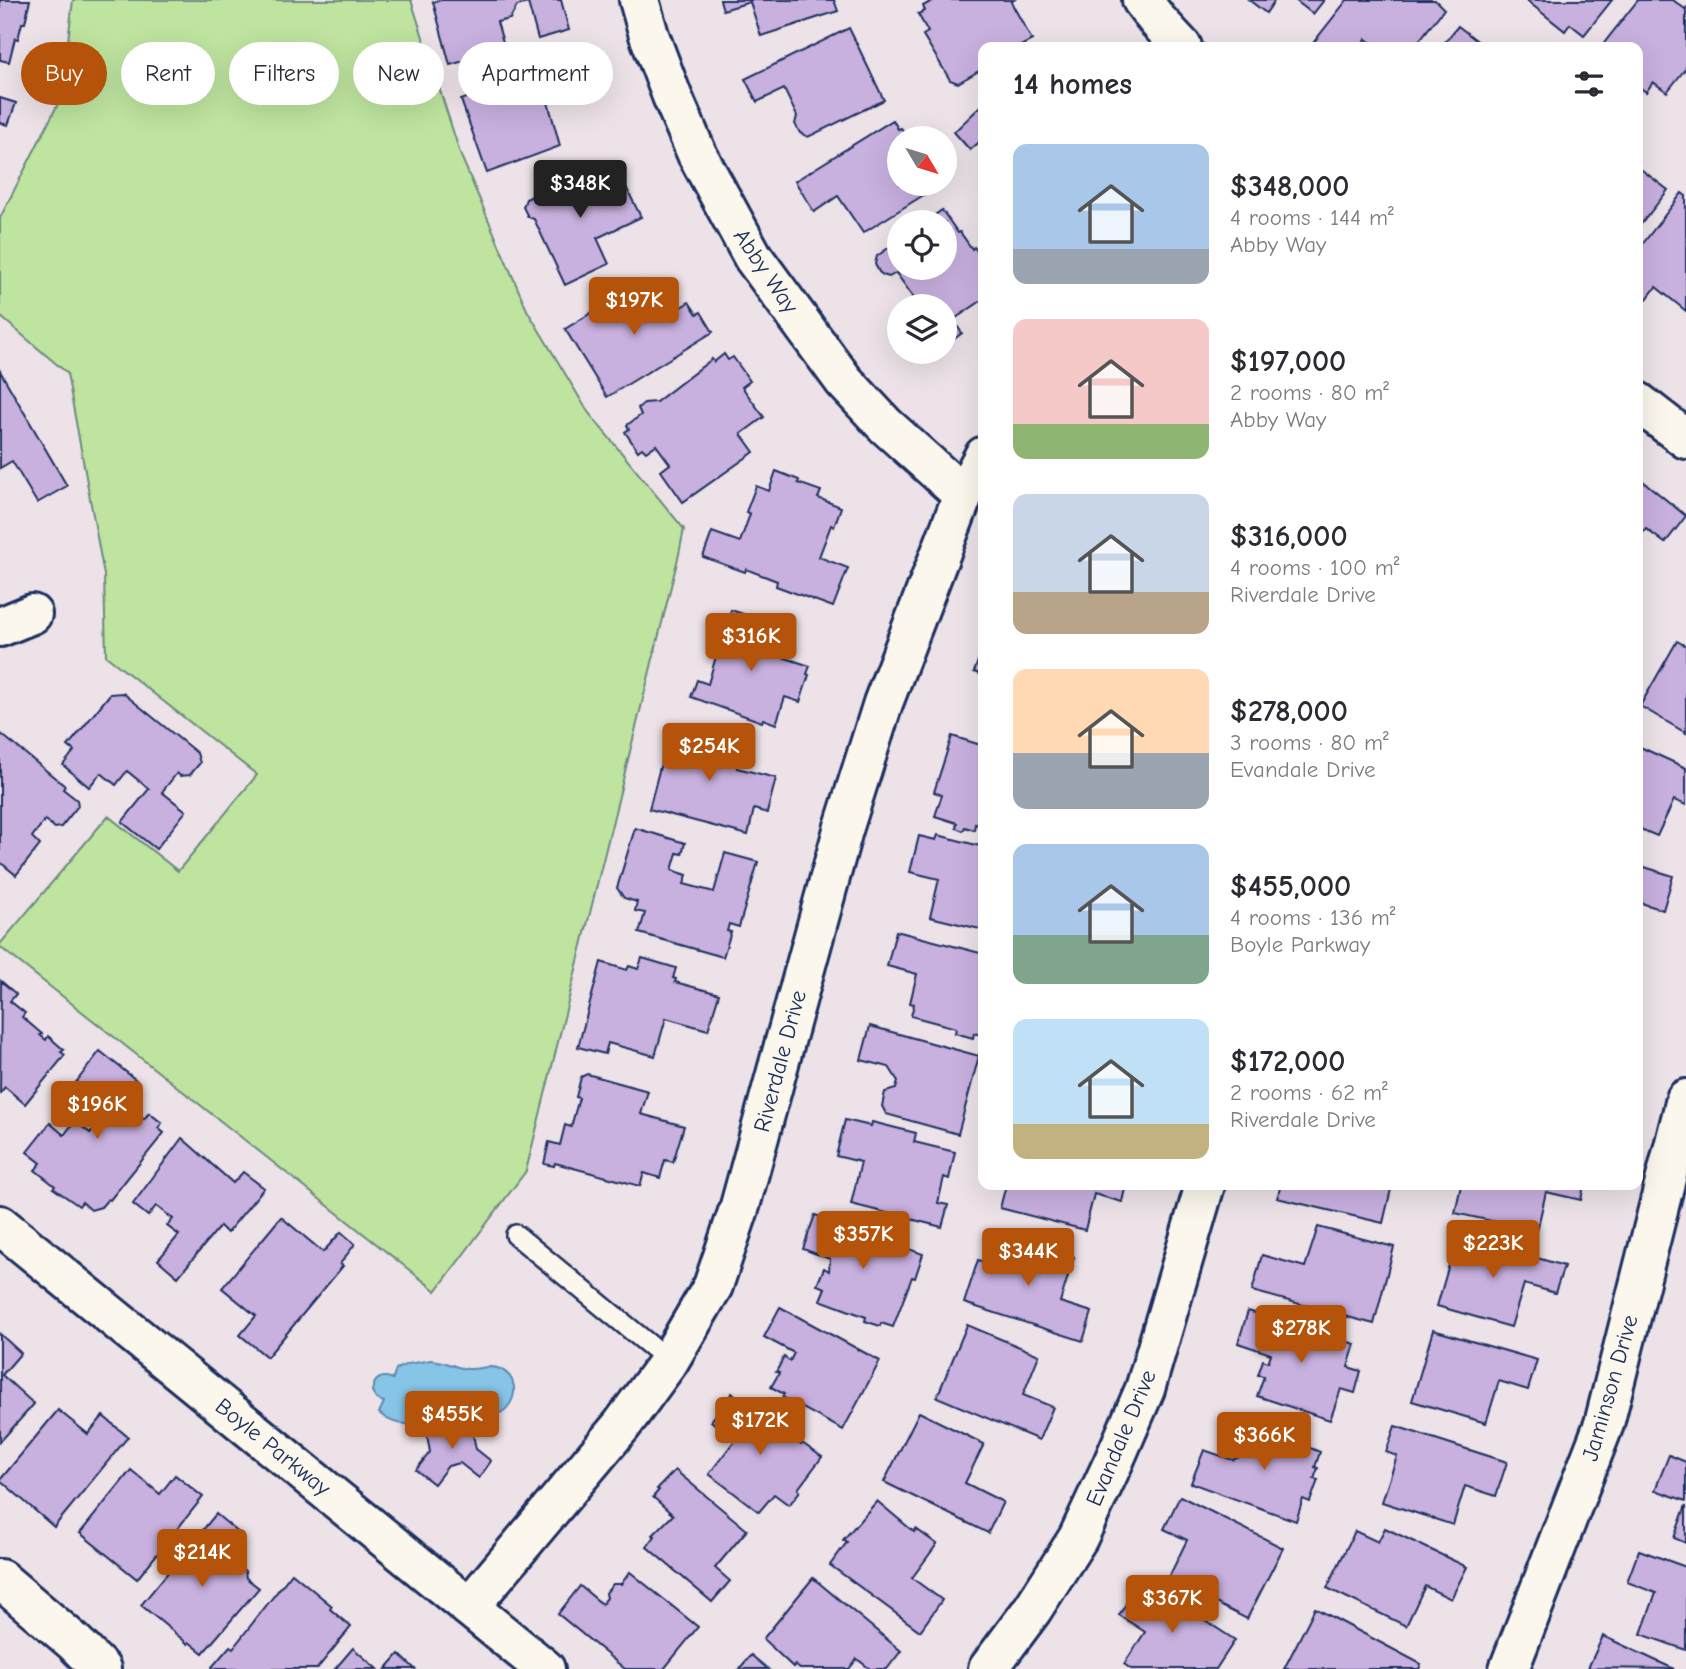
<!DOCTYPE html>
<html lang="en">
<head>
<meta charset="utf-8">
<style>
  body { margin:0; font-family:"Comic Neue",sans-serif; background:#f7f7f7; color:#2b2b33; height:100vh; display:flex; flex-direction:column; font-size:26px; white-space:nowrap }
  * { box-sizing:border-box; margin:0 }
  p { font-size:23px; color:#7c7c81 }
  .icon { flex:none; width:38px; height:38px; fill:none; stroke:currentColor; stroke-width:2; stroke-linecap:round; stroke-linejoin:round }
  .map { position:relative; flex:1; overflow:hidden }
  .panel { position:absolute; left:978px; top:42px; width:665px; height:1148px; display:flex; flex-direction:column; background:#fff; border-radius:14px; box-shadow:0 7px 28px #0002 }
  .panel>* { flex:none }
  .top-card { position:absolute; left:21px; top:42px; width:665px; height:63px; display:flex; gap:14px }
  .needle { width:46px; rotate:128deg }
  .controls { position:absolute; left:887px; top:126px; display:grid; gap:14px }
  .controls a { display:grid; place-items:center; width:70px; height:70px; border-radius:50%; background:#fff; box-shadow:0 7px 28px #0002; font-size:35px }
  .price { position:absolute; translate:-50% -60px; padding:0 16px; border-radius:7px; background:#b45309; color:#fff; font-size:23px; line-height:46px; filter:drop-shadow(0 2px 4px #0008) }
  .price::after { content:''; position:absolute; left:50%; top:42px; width:21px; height:16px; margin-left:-10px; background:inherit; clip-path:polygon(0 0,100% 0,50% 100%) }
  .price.current { background:#222; color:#fff }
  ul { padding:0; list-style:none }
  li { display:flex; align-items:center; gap:21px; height:175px; padding:0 35px }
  li span { display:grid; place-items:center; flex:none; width:196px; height:140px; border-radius:14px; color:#555 }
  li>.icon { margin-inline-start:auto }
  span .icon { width:84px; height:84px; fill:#fffc; stroke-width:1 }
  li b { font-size:30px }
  h2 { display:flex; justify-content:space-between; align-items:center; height:84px; padding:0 35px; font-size:30px }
  .tag { padding:0 24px; border-radius:32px; background:#fff; box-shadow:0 7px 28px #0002; font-size:24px; line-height:63px }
  .tag.current { background:#b45309; color:#fff }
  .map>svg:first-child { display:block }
  .green { fill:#bee49f; stroke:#6c8a7e; stroke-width:2 }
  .water { fill:#87c5e7; stroke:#5c89b0; stroke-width:2 }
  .building { fill:#c8b0df; stroke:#1b2f5e; stroke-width:2 }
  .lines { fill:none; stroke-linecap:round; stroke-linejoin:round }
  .lane-casing { stroke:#1b2f5e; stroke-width:24 }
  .street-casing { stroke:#1b2f5e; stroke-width:44 }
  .secondary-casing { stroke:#1b2f5e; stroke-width:44 }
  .lane { stroke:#fbf7ec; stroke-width:19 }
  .street { stroke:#fbf7ec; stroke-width:38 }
  .secondary { stroke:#fbf7ec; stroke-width:38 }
  .labels { text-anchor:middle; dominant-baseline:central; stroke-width:7; stroke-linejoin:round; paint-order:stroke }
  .street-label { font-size:23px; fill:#1b2f5e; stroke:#fbf7ec }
</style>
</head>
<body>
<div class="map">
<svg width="1686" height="1669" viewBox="0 0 1686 1669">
  <rect width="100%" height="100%" fill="#ece2e8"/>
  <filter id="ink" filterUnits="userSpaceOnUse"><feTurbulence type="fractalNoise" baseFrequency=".0143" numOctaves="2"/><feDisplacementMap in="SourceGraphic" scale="14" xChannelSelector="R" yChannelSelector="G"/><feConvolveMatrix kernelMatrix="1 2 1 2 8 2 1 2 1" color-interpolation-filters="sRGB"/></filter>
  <g filter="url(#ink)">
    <polygon class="green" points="73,0 411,0 461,156 527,310 588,412 684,529 679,554 526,1171 436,1291 0,947 0,944 108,816 178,871 257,775 106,656 104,575 67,373 0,316 0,218 61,98"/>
    <path class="water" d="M431,1360C446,1361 455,1368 468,1369C479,1370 490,1364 500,1369C533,1384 502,1439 467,1404L435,1407C420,1427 399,1430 379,1413L384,1402L376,1399L372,1391C374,1379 381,1374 393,1379L396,1369L408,1364Z"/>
    <g class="building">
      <polygon points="0,0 30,0 25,23 22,23 18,39 15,38 9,62 0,60"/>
      <polygon points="441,0 561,0 569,30 538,39 528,3 517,6 510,19 497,22 505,49 450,65 433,2"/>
      <polygon points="720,0 834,0 838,11 761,36 750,2 723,10"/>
      <polygon points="934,0 1014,0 1011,2 1032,40 1019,47 984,47 984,68 958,83 950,80 923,35 928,32 918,14 925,11 923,6"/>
      <polygon points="1249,0 1275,0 1266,13"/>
      <polygon points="1295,0 1324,0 1313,14"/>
      <polygon points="1347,0 1435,0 1444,9 1414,47 1368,47 1370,42 1366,39 1360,47 1310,47"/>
      <polygon points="1526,0 1612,0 1584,35 1570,24 1565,31"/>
      <polygon points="1638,0 1673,0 1685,9 1686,8 1686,68 1667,92 1653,82 1646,92 1638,86 1638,47 1601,47"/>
      <polygon points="1458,26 1485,47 1441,47"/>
      <polygon points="849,28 884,100 808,137 800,133 795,124 797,116 784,89 757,102 745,79"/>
      <polygon points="576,56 588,88 548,102 560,146 487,173 461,100 475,95 474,92"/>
      <polygon points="0,98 16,103 8,125 0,123"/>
      <polygon points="984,103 984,138 970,150 954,132"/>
      <polygon points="893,120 898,129 901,128 908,138 900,138 900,184 937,184 938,186 863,233 838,196 814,212 795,181"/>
      <polygon points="597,166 605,167 608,175 606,183 609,190 624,183 641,217 597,238 609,264 565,285 534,219 528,217 523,207 526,199"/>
      <polygon points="1638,167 1668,190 1638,228"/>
      <polygon points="1682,193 1686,196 1686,311 1656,287 1638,311 1638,250"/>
      <polygon points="942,210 958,233 960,232 972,249 974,247 984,260 984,299 953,320 962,333 945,346 945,306 911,306 917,302 896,273 889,277 883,275 879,272 875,264 877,256 900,240 900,268 945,268 945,222 925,222"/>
      <polygon points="643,281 665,317 689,302 697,314 701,312 713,332 607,397 565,329"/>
      <polygon points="724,354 728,360 733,357 750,381 742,387 764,417 741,434 754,452 683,502 661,471 670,464 656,445 646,452 642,448 638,451 625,432 629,429 627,425 641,415 638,408 644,403 656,402 712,359 714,362"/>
      <polygon points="0,371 67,486 37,503 12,461 0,468"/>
      <polygon points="776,471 799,480 798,483 821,491 818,498 841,507 834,527 831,525 819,557 848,568 833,607 776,586 777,581 746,569 745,572 703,557 712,532 740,542 750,514 746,512 756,486 769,491"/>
      <polygon points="1638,477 1686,516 1665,543 1646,529 1638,539"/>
      <polygon points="731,610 773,624 764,651 810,666 807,674 809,675 800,702 785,697 776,724 763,719 762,722 691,697 697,680 708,684 717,653 713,649 718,636 724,633"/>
      <polygon points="1677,641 1686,646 1686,733 1640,706"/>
      <polygon points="984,644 984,675 974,672"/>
      <polygon points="123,693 197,753 200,763 190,775 180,776 177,773 162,792 186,811 156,849 122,822 149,789 127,771 116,785 101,773 89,787 63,765 74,751 68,746 110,694"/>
      <polygon points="671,725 727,740 726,745 739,748 738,754 741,755 737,768 776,778 767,813 754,809 748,835 649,809"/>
      <polygon points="0,733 65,786 63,789 77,800 78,806 61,827 55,828 45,820 32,837 40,845 16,875 0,862"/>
      <polygon points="952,736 984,746 984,826 975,824 974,830 965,827 963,831 956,828 957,823 935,816 942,795 934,792"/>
      <polygon points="1638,746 1686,768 1686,805 1674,800 1657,836 1638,828"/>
      <polygon points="635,828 685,843 682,854 677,853 672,870 687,875 684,884 714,892 725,853 758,862 739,927 729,924 727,931 731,932 723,957 639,933 645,913 635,911 637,902 624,898 617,888"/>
      <polygon points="938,835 984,847 984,930 930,917 939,879 910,872 919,836 936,840"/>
      <polygon points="1638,865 1673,876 1663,910 1638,902"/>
      <polygon points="896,931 984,954 984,1026 981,1035 974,1033 973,1038 955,1033 956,1028 911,1016 914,1004 910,1003 917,974 887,966"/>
      <polygon points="642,958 676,968 673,978 676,979 675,982 719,994 708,1030 666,1018 655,1056 608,1043 605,1054 578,1047 601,962 627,970 629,966 638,969"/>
      <polygon points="1,981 16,994 10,1001 25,1013 22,1017 42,1034 40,1035 46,1040 48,1036 64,1050 61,1052 65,1055 25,1104 5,1087 0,1093"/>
      <polygon points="870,1026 979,1056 958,1134 886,1114 882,1106 885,1092 896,1089 898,1081 889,1067 861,1060"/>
      <polygon points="100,1051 136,1080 117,1104 136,1119 139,1115 144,1119 149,1113 162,1123 158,1128 164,1133 110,1200 108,1199 101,1207 91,1210 82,1202 79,1206 53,1188 55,1186 35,1170 41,1163 27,1152 50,1123 64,1135 75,1121 90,1133 107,1112 74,1085"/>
      <polygon points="587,1074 648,1091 641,1114 684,1126 673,1162 665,1160 660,1178 644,1173 640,1186 555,1163 554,1166 544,1164 549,1142 560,1145 565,1125 571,1127 579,1098 576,1097 581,1077"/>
      <polygon points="845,1120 871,1126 872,1122 916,1133 914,1142 955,1152 949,1179 944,1177 938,1203 948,1205 942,1227 851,1204 861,1162 836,1156"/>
      <polygon points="182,1138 233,1183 243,1172 264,1188 227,1233 220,1226 178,1277 158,1260 179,1235 167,1226 173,1219 156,1206 148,1216 133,1204"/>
      <polygon points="1006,1185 1126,1185 1122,1202 1094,1194 1085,1230 1000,1208"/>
      <polygon points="1281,1185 1392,1185 1383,1223 1277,1198"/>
      <polygon points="1461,1185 1584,1185 1581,1200 1546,1192 1537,1231 1455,1213"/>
      <polygon points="815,1215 923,1254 915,1278 912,1277 893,1327 881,1323 880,1326 865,1321 866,1317 820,1300 825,1288 817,1285 824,1268 829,1271 830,1259 803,1249"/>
      <polygon points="281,1217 323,1252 341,1232 355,1244 340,1264 343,1266 267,1357 240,1335 256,1316 222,1288"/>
      <polygon points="1318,1227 1394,1247 1374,1324 1252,1291 1262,1255 1305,1267"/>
      <polygon points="1002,1234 1074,1257 1060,1302 1092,1312 1083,1341 964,1303 978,1260 992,1264"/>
      <polygon points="1458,1234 1564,1266 1555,1293 1524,1284 1511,1327 1437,1306"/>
      <polygon points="780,1307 880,1361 843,1430 782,1397 784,1394 771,1387 779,1373 776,1372 784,1357 790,1361 794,1353 764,1337"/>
      <polygon points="1248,1311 1355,1344 1348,1367 1361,1371 1355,1393 1341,1389 1330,1420 1257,1396 1264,1376 1258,1375 1263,1360 1268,1362 1271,1354 1238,1343"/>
      <polygon points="967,1325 1039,1355 1023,1395 1053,1407 1039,1440 937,1397"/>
      <polygon points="1433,1330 1537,1360 1528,1390 1499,1381 1486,1423 1412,1401"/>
      <polygon points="0,1334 21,1353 2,1375 34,1404 0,1442"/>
      <polygon points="732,1393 801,1445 802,1443 822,1457 798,1489 800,1491 789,1505 774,1494 759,1512 709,1474 735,1440 711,1421"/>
      <polygon points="58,1410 88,1434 103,1416 128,1437 54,1527 0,1480"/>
      <polygon points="919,1412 984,1444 965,1483 1003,1502 988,1533 884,1482"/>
      <polygon points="458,1419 472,1430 476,1449 491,1461 479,1478 460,1463 448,1466 434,1484 416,1470 430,1452 427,1435 439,1421"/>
      <polygon points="1257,1421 1305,1439 1303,1445 1320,1452 1315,1467 1318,1468 1314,1479 1318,1480 1310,1502 1303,1499 1296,1521 1191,1483 1204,1450 1233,1460 1243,1455"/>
      <polygon points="1395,1426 1507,1462 1496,1496 1465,1486 1453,1525 1382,1502 1397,1456 1386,1452"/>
      <polygon points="1669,1455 1686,1462 1686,1501 1655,1490"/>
      <polygon points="131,1470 160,1494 175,1475 203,1497 137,1579 80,1533"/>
      <polygon points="675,1470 747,1530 715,1568 730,1581 712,1602 647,1547 655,1536 653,1535 673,1515 653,1497 659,1490 657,1489"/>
      <polygon points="1180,1496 1283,1548 1247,1619 1168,1579 1187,1540 1164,1529"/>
      <polygon points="877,1501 914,1532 916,1529 937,1544 912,1578 942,1600 920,1631 830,1565 847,1542 843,1540"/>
      <polygon points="1686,1505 1686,1543 1674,1538"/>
      <polygon points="216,1514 239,1533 229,1544 234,1548 228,1554 226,1551 220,1559 229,1566 236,1564 245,1571 246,1578 259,1588 203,1653 189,1642 188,1644 141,1605"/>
      <polygon points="1385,1528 1467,1567 1451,1599 1425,1586 1406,1626 1327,1588 1355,1531 1378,1542"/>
      <polygon points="1639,1550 1686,1567 1686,1650 1641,1634 1656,1593 1627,1582"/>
      <polygon points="630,1572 698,1627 664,1669 625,1669 558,1614 580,1586 602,1604 607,1598 606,1593 613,1584 621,1584"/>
      <polygon points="292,1573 332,1606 330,1609 351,1627 317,1669 214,1669 212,1667 230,1646 233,1648"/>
      <polygon points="813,1578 901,1651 887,1669 870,1669 857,1659 849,1669 800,1669 795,1665 793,1667 763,1639"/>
      <polygon points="1140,1582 1188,1613 1189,1610 1235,1640 1216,1669 1131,1669 1124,1664 1145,1632 1119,1615"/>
      <polygon points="1315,1608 1421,1664 1419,1669 1284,1669"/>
      <polygon points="1603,1636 1674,1669 1588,1668"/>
      <polygon points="353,1648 377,1669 335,1669"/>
      <polygon points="399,1654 415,1669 386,1669"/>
      <polygon points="751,1655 768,1669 739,1669"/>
    </g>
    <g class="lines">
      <defs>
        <polyline id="lane" points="516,1235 669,1361"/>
        <g id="street">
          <polyline points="639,0 649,35 672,96 697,154 753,257 844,381 885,425 963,495"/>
          <polyline points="1142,0 1157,20 1182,47"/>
          <polyline points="1638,402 1686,439"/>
          <polyline points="0,627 32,614"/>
          <polyline points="0,1225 545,1669"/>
          <polyline points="469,1607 622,1425 669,1361 713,1286 740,1206 843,830 883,703 963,495 984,456"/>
          <polyline points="988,1669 1032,1610 1078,1538 1113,1463 1145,1389 1205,1185"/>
          <polyline points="1509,1669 1604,1424 1686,1099"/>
        </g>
        <polyline id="secondary" points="0,1579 74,1642 101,1669"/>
      </defs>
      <use href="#lane" class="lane-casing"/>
      <use href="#street" class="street-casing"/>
      <use href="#secondary" class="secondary-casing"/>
      <use href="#lane" class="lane"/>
      <use href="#street" class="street"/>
      <use href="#secondary" class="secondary"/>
    </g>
  </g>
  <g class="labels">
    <g class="street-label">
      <text transform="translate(766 271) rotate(56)">Abby Way</text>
      <text transform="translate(780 1061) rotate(-75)">Riverdale Drive</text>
      <text transform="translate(1610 1388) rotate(-74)">Jaminson Drive</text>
      <text transform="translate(1121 1438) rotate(-67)">Evandale Drive</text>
      <text transform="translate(273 1447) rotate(39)">Boyle Parkway</text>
    </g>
  </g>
</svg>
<div class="controls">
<a><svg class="needle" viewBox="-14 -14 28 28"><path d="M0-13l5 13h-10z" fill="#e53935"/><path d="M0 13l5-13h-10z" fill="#7c7c81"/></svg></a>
<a><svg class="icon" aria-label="locate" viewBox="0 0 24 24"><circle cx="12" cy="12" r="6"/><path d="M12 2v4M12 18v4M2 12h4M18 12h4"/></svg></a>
<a><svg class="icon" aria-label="layers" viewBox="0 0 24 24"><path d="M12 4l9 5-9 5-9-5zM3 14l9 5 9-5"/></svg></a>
</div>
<b class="price current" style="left:580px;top:220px">$348K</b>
<b class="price" style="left:634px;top:337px">$197K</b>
<b class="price" style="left:751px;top:673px">$316K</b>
<b class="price" style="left:709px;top:783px">$254K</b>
<b class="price" style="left:97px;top:1141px">$196K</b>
<b class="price" style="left:863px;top:1271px">$357K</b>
<b class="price" style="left:1493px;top:1280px">$223K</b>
<b class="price" style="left:1028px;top:1288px">$344K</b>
<b class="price" style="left:1301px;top:1365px">$278K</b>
<b class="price" style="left:452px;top:1451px">$455K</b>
<b class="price" style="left:760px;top:1457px">$172K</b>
<b class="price" style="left:1264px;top:1472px">$366K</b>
<b class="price" style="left:202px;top:1589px">$214K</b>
<b class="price" style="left:1172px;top:1635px">$367K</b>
<div class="top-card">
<a class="tag current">Buy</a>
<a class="tag">Rent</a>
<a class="tag">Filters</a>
<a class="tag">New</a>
<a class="tag">Apartment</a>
</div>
<section class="panel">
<h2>14 homes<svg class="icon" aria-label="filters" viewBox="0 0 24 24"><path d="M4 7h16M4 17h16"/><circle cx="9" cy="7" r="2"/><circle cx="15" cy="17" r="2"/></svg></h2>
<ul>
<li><span style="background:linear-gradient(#a9c7e8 75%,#9aa5b1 0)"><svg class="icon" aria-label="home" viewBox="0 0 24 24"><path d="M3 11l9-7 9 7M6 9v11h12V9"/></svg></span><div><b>$348,000</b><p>4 rooms · 144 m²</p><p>Abby Way</p></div></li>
<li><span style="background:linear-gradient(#f6c9c9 75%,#8fb573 0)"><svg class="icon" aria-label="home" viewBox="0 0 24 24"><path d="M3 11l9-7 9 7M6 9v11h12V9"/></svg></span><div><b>$197,000</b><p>2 rooms · 80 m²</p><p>Abby Way</p></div></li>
<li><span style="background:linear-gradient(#c9d6e8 70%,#b9a48a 0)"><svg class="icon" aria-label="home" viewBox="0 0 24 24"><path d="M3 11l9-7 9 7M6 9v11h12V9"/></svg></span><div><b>$316,000</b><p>4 rooms · 100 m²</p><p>Riverdale Drive</p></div></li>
<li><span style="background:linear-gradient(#ffd9b3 60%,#9aa5b1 0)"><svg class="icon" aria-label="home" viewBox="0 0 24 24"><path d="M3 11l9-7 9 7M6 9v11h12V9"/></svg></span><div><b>$278,000</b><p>3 rooms · 80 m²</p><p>Evandale Drive</p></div></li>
<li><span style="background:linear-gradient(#a9c7e8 65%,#7fa58c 0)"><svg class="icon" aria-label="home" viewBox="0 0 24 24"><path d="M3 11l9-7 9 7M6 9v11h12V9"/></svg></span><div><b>$455,000</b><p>4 rooms · 136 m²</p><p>Boyle Parkway</p></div></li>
<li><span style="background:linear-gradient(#bfe0f5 75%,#c2b280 0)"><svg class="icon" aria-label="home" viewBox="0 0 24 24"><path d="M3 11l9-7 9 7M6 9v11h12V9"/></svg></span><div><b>$172,000</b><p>2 rooms · 62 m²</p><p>Riverdale Drive</p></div></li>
</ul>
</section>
</div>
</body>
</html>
